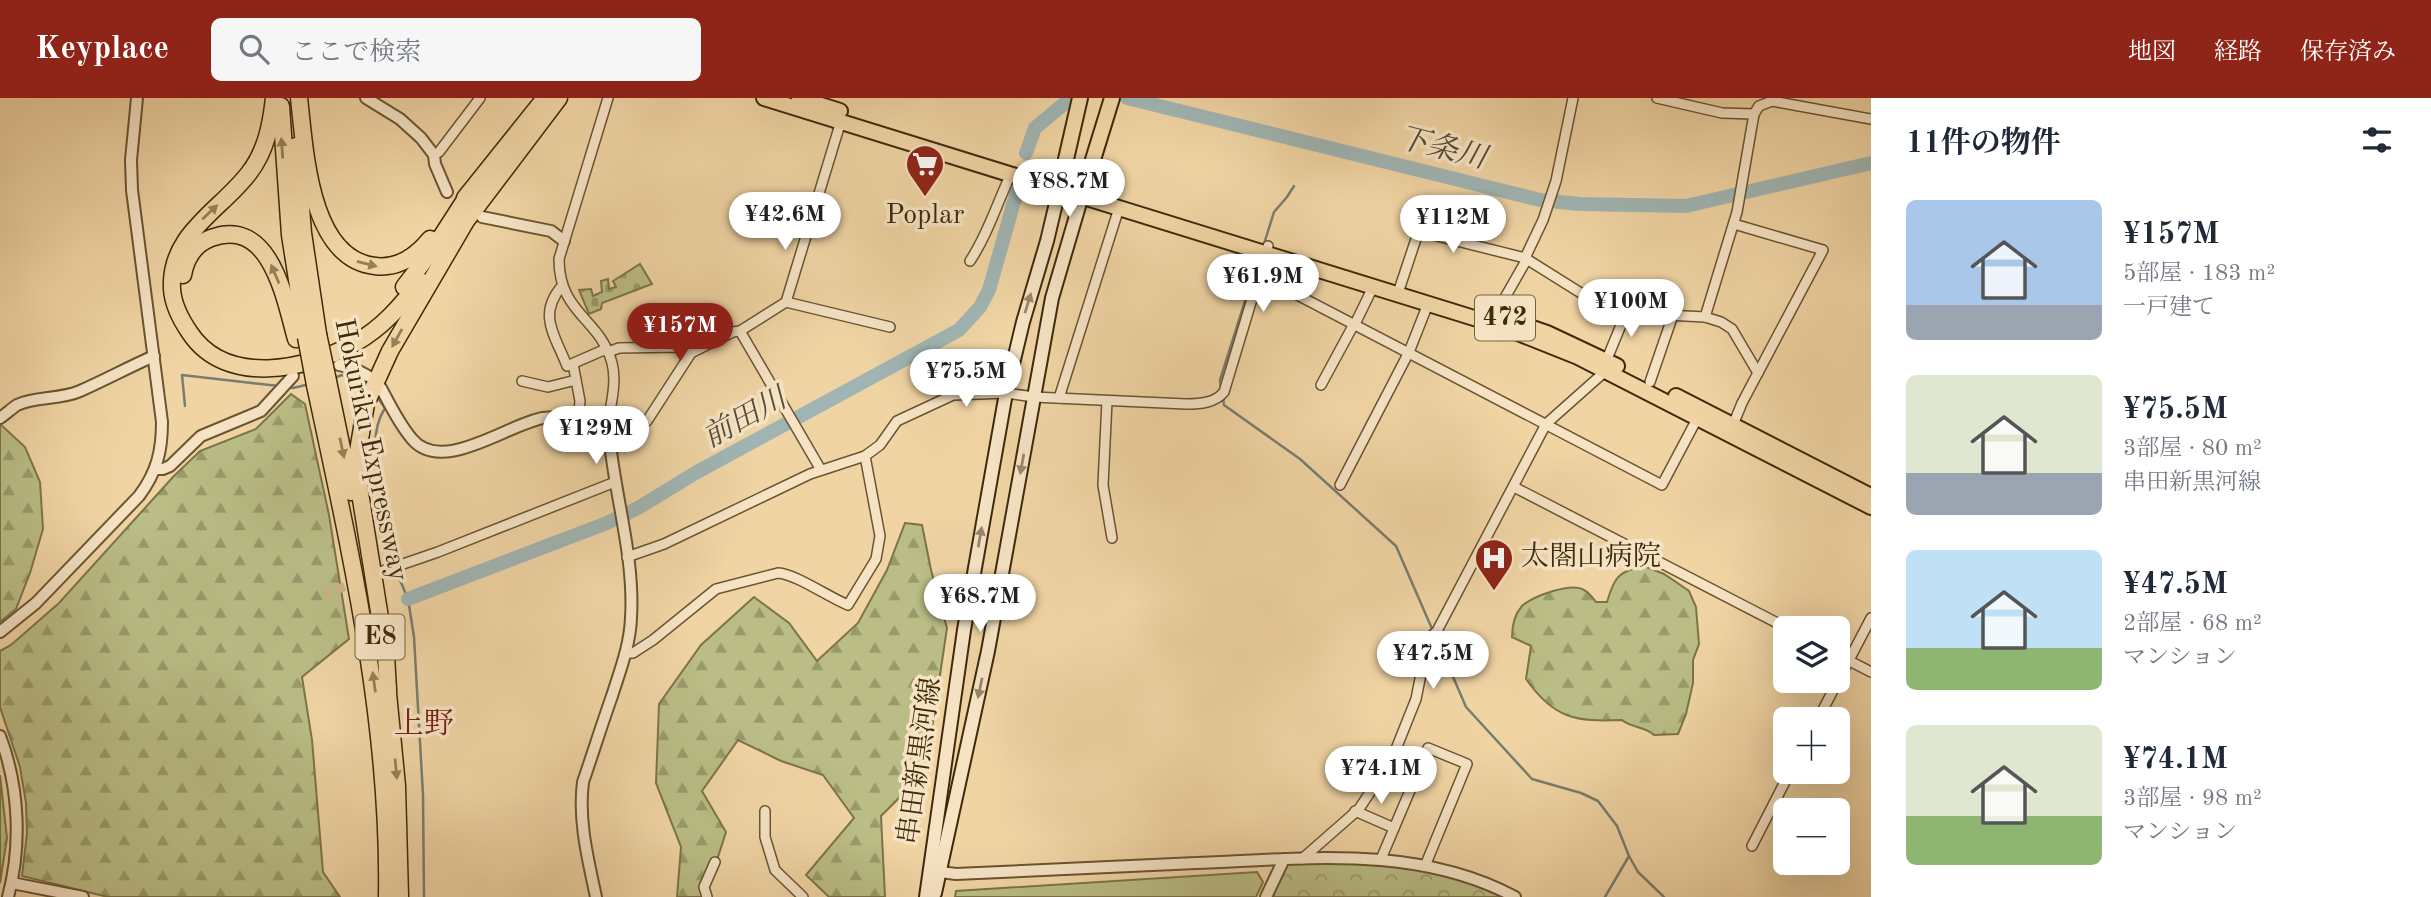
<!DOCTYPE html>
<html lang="ja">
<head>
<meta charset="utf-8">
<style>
  body { margin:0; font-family:"Old Standard TT","Noto Serif JP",serif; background:#f6f6f7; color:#1f2937; height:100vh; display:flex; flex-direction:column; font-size:26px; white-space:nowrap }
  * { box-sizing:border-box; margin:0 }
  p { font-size:23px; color:#747a83 }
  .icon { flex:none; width:38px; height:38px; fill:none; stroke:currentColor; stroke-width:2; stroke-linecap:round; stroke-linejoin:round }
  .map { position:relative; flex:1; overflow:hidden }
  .panel { display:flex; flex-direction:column; background:#fff; width:560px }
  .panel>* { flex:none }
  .buttons { position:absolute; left:1773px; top:518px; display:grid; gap:14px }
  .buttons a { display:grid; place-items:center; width:77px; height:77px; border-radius:10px; background:#fff; box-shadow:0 7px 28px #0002; font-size:35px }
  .price { position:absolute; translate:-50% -60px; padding:0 16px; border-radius:24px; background:#fff; color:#222; font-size:23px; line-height:46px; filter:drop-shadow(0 2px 4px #0008) }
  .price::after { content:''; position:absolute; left:50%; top:42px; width:21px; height:16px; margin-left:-10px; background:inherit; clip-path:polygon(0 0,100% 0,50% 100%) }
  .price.current { background:#8f2418; color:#fff }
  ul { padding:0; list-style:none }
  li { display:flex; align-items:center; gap:21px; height:175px; padding:0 35px }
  li span { display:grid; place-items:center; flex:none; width:196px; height:140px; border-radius:10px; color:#555 }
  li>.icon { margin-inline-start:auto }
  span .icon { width:84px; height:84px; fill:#fffc; stroke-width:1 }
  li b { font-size:30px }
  h2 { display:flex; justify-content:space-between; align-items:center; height:84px; padding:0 35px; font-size:30px }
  header { display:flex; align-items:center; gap:42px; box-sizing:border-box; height:98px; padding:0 35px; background:#8f2418; color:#fff }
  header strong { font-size:33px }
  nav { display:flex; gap:38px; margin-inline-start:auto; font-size:24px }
  .search { width:490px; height:63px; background:#f6f6f7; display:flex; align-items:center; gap:18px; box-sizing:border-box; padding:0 24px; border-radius:10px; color:#747a83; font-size:26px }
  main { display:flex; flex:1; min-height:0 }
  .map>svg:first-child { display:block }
  .green { fill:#babd86; stroke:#7c7448; stroke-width:2 }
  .forest { fill:url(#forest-firs); stroke:#7c7448; stroke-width:2 }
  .cemetery { fill:url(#cemetery-stones); stroke:#7c7448; stroke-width:2 }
  .park { fill:url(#park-crowns); stroke:#7c7448; stroke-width:2 }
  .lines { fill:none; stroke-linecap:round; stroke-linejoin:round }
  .stream { stroke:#797d70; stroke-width:2.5 }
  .river { stroke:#a0b5b3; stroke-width:14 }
  .minor-tunnel { stroke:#ccb285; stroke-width:9; stroke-dasharray:9 4.5; stroke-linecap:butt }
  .minor-casing { stroke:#6a5431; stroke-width:12 }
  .tertiary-casing { stroke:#6a5431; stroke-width:14 }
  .secondary-casing { stroke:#3e2a0b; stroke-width:16 }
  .primary-casing { stroke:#3e2a0b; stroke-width:18 }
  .trunk-casing { stroke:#3e2a0b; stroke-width:18 }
  .motorway-casing { stroke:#3e2a0b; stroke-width:19 }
  .minor { stroke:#f5e3c4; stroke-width:9 }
  .tertiary { stroke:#f5e3c4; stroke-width:10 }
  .secondary { stroke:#f5e3c4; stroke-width:12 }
  .primary { stroke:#f0d4a4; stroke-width:14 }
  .trunk { stroke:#f0d4a4; stroke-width:14 }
  .motorway { stroke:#f0d4a4; stroke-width:16 }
  .motorway-bridge-casing { stroke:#3e2a0b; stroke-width:19; stroke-linecap:butt }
  .motorway-bridge { stroke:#f0d4a4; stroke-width:16 }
  .oneway { fill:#977f58 }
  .oneway2 { fill:#9a8668 }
  .labels { text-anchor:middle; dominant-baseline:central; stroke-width:7; stroke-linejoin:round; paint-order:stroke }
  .shield { fill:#f5e3c4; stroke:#756242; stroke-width:2 }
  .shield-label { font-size:26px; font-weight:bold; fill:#3e2a0b }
  .poi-label { font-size:28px; fill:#3e2a0b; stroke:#f5e3c4 }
  .street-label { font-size:28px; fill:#3e2a0b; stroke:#f5e3c4 }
  .water-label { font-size:30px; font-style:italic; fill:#564d35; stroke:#f5e3c4 }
  .neighbourhood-label { font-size:30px; fill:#7a1f14; stroke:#f5e3c4 }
</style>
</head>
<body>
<header>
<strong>Keyplace</strong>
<div class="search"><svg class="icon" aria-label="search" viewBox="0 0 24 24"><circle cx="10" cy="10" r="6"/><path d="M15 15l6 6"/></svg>ここで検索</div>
<nav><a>地図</a><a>経路</a><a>保存済み</a></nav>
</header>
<main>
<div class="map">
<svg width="1871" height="799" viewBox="0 0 1871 799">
  <defs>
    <pattern id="forest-firs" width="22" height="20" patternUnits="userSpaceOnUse" patternTransform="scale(1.75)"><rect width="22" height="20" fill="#babd86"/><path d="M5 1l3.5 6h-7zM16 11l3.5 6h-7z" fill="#999a6c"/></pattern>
    <pattern id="cemetery-stones" width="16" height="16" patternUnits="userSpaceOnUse" patternTransform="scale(1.75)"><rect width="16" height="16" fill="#babd86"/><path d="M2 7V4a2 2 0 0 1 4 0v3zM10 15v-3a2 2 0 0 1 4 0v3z" fill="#999a6c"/></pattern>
    <pattern id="park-crowns" width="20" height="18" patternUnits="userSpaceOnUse" patternTransform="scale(1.75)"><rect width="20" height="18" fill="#babd86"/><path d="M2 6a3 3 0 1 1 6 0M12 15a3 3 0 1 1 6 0" fill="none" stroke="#999a6c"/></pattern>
  </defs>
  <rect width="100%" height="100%" fill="#f0d4a4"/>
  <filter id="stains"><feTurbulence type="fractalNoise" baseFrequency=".00286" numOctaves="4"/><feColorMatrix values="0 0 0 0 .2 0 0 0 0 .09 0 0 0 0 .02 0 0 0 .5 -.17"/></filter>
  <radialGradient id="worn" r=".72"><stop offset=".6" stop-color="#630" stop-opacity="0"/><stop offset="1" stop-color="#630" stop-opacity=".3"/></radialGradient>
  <polygon class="green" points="1257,774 1263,784 1256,799 955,799 956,793"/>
  <g class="forest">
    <polygon points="291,296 305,306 329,417 349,541 302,579 312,642 323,774 340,799 108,799 22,778 27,735 26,705 20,669 0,609 0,553 11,547 59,505 173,379 200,353 256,331"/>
    <polygon points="0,326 25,349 40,384 43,431 30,475 16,511 0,524"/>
    <polygon points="905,425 922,427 931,472 947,530 927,664 899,700 881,718 885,799 829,799 806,777 854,720 823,677 781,663 738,642 702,693 726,734 705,799 677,799 681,749 656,685 659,606 701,547 754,499 789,525 817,563 858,525 887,472"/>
    <path d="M1644,468L1664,476L1689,493L1696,509L1699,546L1693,562V585L1686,616L1678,636L1654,637C1645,628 1631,630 1622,622C1576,624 1554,621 1526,581L1531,548L1512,539C1512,528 1514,517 1522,508C1533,498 1571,484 1584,492C1588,494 1593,500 1596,504H1607C1614,480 1618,473 1644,468Z"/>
    <polygon points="0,677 7,740 0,785"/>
  </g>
  <polygon class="cemetery" points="640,166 652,186 602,205 601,211 589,216 579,192 591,191 593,198 602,194 601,183 608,181 609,191 616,189 613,183"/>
  <polygon class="park" points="1300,761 1444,773 1512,799 1266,799 1283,762"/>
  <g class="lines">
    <g class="stream">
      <polyline points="1263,149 1274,114 1287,99 1294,88"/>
      <polyline points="334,280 342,277 366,288"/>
      <polyline points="286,289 293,290 310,286"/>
      <polyline points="1221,290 1220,282 1259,159"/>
      <path d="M376,297L385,310C356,356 401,422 389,471L400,482L408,501L414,539L423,697L424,799"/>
      <polyline points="1223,300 1224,307 1300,361 1396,448 1433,533"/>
      <polyline points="185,308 182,277 279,288"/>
      <polyline points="1436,539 1466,609 1532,681 1581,695 1598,703 1617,728 1629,758"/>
      <polyline points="1605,799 1629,758 1638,774 1664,799"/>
    </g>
    <g class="river">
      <polyline points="1127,0 1540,102 1580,106 1686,108 1871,65"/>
      <polyline points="1026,55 1035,30 1071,0"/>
      <polyline points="408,501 607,425 638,410 697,374 959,232 980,209 989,192 1017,93"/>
    </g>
    <polyline class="minor-tunnel" points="324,497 374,476"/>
    <defs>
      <g id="minor">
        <path d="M608,0L559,161C559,216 600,220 612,265C617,284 611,305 608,325L647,323L691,255"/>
        <polyline points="1657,0 1722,15 1754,16"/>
        <polyline points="434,57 439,54 480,0"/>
        <polyline points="1525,160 1543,122 1556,83 1573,0"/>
        <path d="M970,163C988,136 997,105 1011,76"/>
        <polyline points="1259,177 1662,387 1699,317"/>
        <path d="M562,188C537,217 555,237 567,268L606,251"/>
        <polyline points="1400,189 1417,138 1421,134 1525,160 1584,197 1628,210 1666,217 1705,219 1721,224 1732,231 1758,275"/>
        <polyline points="786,204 890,229"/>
        <polyline points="1495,217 1527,161"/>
        <polyline points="1705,219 1737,114 1754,16 1759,8 1772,3 1871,21"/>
        <polyline points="1355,226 1373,189"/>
        <polyline points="740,233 821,372"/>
        <polyline points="608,254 619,250 678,249 685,250 691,255 733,234 740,233 786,204 841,23"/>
        <polyline points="573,266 580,303 578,322"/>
        <polyline points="522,283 548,289 576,282"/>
        <polyline points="1650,284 1673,217"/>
        <polyline points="1321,287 1354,226"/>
        <polyline points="1059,300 1119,110"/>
        <polyline points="1107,303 1103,387 1112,440"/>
        <polyline points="1733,327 1742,305 1823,152 1734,126"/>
        <polyline points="1340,387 1409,254 1428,206"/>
        <polyline points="1514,389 1787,530"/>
        <path d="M627,459L664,446L810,376L865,358L880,347L897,323L953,297L1006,295L1034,299L1186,306C1200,306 1215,305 1224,294L1268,148"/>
        <polyline points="374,476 438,454 615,384"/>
        <path d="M625,555H633L653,542L716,491L778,475C796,476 828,499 848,507L876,461L880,438L865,358"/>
        <polyline points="1838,557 1871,574"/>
        <polyline points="1818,621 1871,520"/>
        <polyline points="765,713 765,739 775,772 803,799"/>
        <polyline points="1355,713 1394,730"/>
        <polyline points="1752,748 1790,674"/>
        <polyline points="1302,761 1359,711 1392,661 1416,601 1428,541 1437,533 1546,326 1600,278 1628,210"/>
        <polyline points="1381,761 1428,650 1467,666 1425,768"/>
        <polyline points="707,799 704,789 715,764"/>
      </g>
      <g id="tertiary">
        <polyline points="366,0 400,21 421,40 434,57 435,66 447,94"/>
        <polyline points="482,119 551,133 564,143"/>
        <polyline points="339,267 353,270 368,278"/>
        <path d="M381,290C390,307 399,326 412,341C442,377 508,326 543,320C564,317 587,323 608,325C612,390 635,455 631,520C630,547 620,573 612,598C602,626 593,655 583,684C578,723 588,761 596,799"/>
        <path d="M0,320C6,316 11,311 17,307C35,298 60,302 80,293C105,282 129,269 154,258"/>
        <polyline points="156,371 163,371 170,368 201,338 261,313 293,278"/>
        <path d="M0,534L36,505L139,398C157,374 162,353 162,324L132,92L131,62L137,0"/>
        <path d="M0,638C19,688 22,747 8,799"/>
        <path d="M933,773L956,776C1036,773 1116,769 1196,765C1303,761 1416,746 1515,799"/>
        <polyline points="12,785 83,799"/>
        <polyline points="1266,799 1284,761"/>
      </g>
      <g id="secondary">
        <polyline points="935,795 988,553 1052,200 1084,91"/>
        <polyline points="926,799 964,532 1006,295 1023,224 1047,143 1061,84"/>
      </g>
      <g id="primary">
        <polyline points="1061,83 1080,0"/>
        <polyline points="1084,91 1112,0"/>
      </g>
      <g id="trunk">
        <polyline points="764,0 1503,229 1578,259 1871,409"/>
        <polyline points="799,0 840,13"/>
        <polyline points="1521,226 1547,235 1617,268"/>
        <polyline points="1676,298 1871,398"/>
      </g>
      <g id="motorway">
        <path d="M274,0C271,27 266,53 249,75C220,113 169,136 172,191C173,207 181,222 190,235C226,289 307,272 355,245C382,230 402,207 420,183"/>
        <path d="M299,0C305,51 309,161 375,168C398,171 416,158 430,141"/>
        <polyline points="281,8 290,137 306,239"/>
        <polyline points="296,48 303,135 318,236"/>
        <polyline points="465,100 545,0"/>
        <path d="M183,177C186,160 195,146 211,140C271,118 285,202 296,241"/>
        <polyline points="404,189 434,150 470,94"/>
        <polyline points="328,283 351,394"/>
        <path d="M315,287C351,457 390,625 387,799"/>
        <polyline points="387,585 397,688 400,799"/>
        <polyline points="388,592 386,557 360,395 358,353 366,306 390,253 466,123 559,0"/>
      </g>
    </defs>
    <use href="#minor" class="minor-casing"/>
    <use href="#tertiary" class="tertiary-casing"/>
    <use href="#secondary" class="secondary-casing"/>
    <use href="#primary" class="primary-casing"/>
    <use href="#trunk" class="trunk-casing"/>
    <use href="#motorway" class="motorway-casing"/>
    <use href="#minor" class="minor"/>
    <use href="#tertiary" class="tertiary"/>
    <use href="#secondary" class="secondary"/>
    <use href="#primary" class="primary"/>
    <use href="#trunk" class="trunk"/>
    <use href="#motorway" class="motorway"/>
    <defs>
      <g id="motorway-bridge">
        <polyline points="318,236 328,283"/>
        <polyline points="306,239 315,287"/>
      </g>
    </defs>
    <use href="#motorway-bridge" class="motorway-bridge-casing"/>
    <use href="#motorway-bridge" class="motorway-bridge"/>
  </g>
  <defs><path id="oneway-solid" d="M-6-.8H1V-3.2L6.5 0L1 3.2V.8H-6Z" transform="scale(1.75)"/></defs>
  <g class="oneway">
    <use href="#oneway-solid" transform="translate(282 50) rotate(-94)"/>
    <use href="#oneway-solid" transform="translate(210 114) rotate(-43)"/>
    <use href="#oneway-solid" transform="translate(367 166) rotate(14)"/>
    <use href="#oneway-solid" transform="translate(275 176) rotate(-113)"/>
    <use href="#oneway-solid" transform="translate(397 240) rotate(119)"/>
    <use href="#oneway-solid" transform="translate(342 350) rotate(78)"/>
    <use href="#oneway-solid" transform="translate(374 584) rotate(-98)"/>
    <use href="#oneway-solid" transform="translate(396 671) rotate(85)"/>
  </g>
  <g class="oneway2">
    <use href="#oneway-solid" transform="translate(1028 205) rotate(-73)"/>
    <use href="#oneway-solid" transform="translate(1022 366) rotate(100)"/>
    <use href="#oneway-solid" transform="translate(980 439) rotate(-80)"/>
    <use href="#oneway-solid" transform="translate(980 590) rotate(102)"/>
  </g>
  <defs>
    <symbol id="supermarket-pin" viewBox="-11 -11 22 30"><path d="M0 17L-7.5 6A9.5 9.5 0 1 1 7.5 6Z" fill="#8f2418" stroke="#f5e3c4"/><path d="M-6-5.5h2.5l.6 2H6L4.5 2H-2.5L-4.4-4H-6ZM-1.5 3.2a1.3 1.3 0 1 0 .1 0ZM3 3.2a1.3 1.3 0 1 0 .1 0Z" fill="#fff"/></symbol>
    <symbol id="hospital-pin" viewBox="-11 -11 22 30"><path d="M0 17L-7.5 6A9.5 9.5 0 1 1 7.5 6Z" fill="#8f2418" stroke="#f5e3c4"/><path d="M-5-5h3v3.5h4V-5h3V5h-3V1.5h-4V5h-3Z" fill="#fff"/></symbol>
  </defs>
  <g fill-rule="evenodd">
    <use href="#supermarket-pin" x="903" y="44" width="44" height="60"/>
    <use href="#hospital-pin" x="1472" y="438" width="44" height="60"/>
  </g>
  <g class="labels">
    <g class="shield">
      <rect x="1475" y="197.5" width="60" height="45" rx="5"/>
      <rect x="355.5" y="516.5" width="49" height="45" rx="5"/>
    </g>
    <g class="shield-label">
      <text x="1505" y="220">472</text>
      <text x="380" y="539">E8</text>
    </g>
    <g class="poi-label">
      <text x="925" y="118">Poplar</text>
      <text x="1521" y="460" text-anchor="start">太閤山病院</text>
    </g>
    <g class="street-label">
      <text transform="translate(370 352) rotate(78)">Hokuriku Expressway</text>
      <text transform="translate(921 663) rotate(-82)">串田新黒河線</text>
    </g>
    <g class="water-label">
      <text transform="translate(1442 51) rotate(14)">下条川</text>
      <text transform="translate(745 321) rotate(-29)">前田川</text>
    </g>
    <g class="neighbourhood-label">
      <text x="424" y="627">上野</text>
    </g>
  </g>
  <rect width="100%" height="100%" filter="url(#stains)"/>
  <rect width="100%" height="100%" fill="url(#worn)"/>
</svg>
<div class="buttons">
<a><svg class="icon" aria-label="layers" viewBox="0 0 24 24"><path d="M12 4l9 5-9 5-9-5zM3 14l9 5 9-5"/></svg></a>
<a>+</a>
<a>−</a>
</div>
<b class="price" style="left:1069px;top:121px">¥88.7M</b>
<b class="price" style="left:785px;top:154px">¥42.6M</b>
<b class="price" style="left:1453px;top:157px">¥112M</b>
<b class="price" style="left:1263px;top:216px">¥61.9M</b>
<b class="price" style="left:1631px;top:241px">¥100M</b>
<b class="price current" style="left:680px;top:265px">¥157M</b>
<b class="price" style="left:966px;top:311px">¥75.5M</b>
<b class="price" style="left:596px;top:368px">¥129M</b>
<b class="price" style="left:980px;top:536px">¥68.7M</b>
<b class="price" style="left:1433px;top:593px">¥47.5M</b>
<b class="price" style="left:1381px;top:708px">¥74.1M</b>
</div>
<section class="panel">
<h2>11件の物件<svg class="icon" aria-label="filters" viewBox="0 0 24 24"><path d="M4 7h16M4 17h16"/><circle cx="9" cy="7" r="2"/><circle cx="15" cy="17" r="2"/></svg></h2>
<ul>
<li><span style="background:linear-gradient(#a9c7e8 75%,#9aa5b1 0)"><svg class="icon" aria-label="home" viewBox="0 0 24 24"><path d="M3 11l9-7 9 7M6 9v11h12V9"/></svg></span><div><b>¥157M</b><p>5部屋 · 183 m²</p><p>一戸建て</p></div></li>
<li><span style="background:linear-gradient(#dfe7d0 70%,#9aa5b1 0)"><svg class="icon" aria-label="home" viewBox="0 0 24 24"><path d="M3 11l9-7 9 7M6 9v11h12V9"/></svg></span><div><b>¥75.5M</b><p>3部屋 · 80 m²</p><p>串田新黒河線</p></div></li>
<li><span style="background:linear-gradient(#bfe0f5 70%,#8fb573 0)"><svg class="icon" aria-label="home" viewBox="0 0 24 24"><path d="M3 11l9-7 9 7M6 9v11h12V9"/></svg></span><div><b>¥47.5M</b><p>2部屋 · 68 m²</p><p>マンション</p></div></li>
<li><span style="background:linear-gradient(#dfe7d0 65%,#8fb573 0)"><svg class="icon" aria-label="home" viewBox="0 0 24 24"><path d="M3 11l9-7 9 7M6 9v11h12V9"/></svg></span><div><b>¥74.1M</b><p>3部屋 · 98 m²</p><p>マンション</p></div></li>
</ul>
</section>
</main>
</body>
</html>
